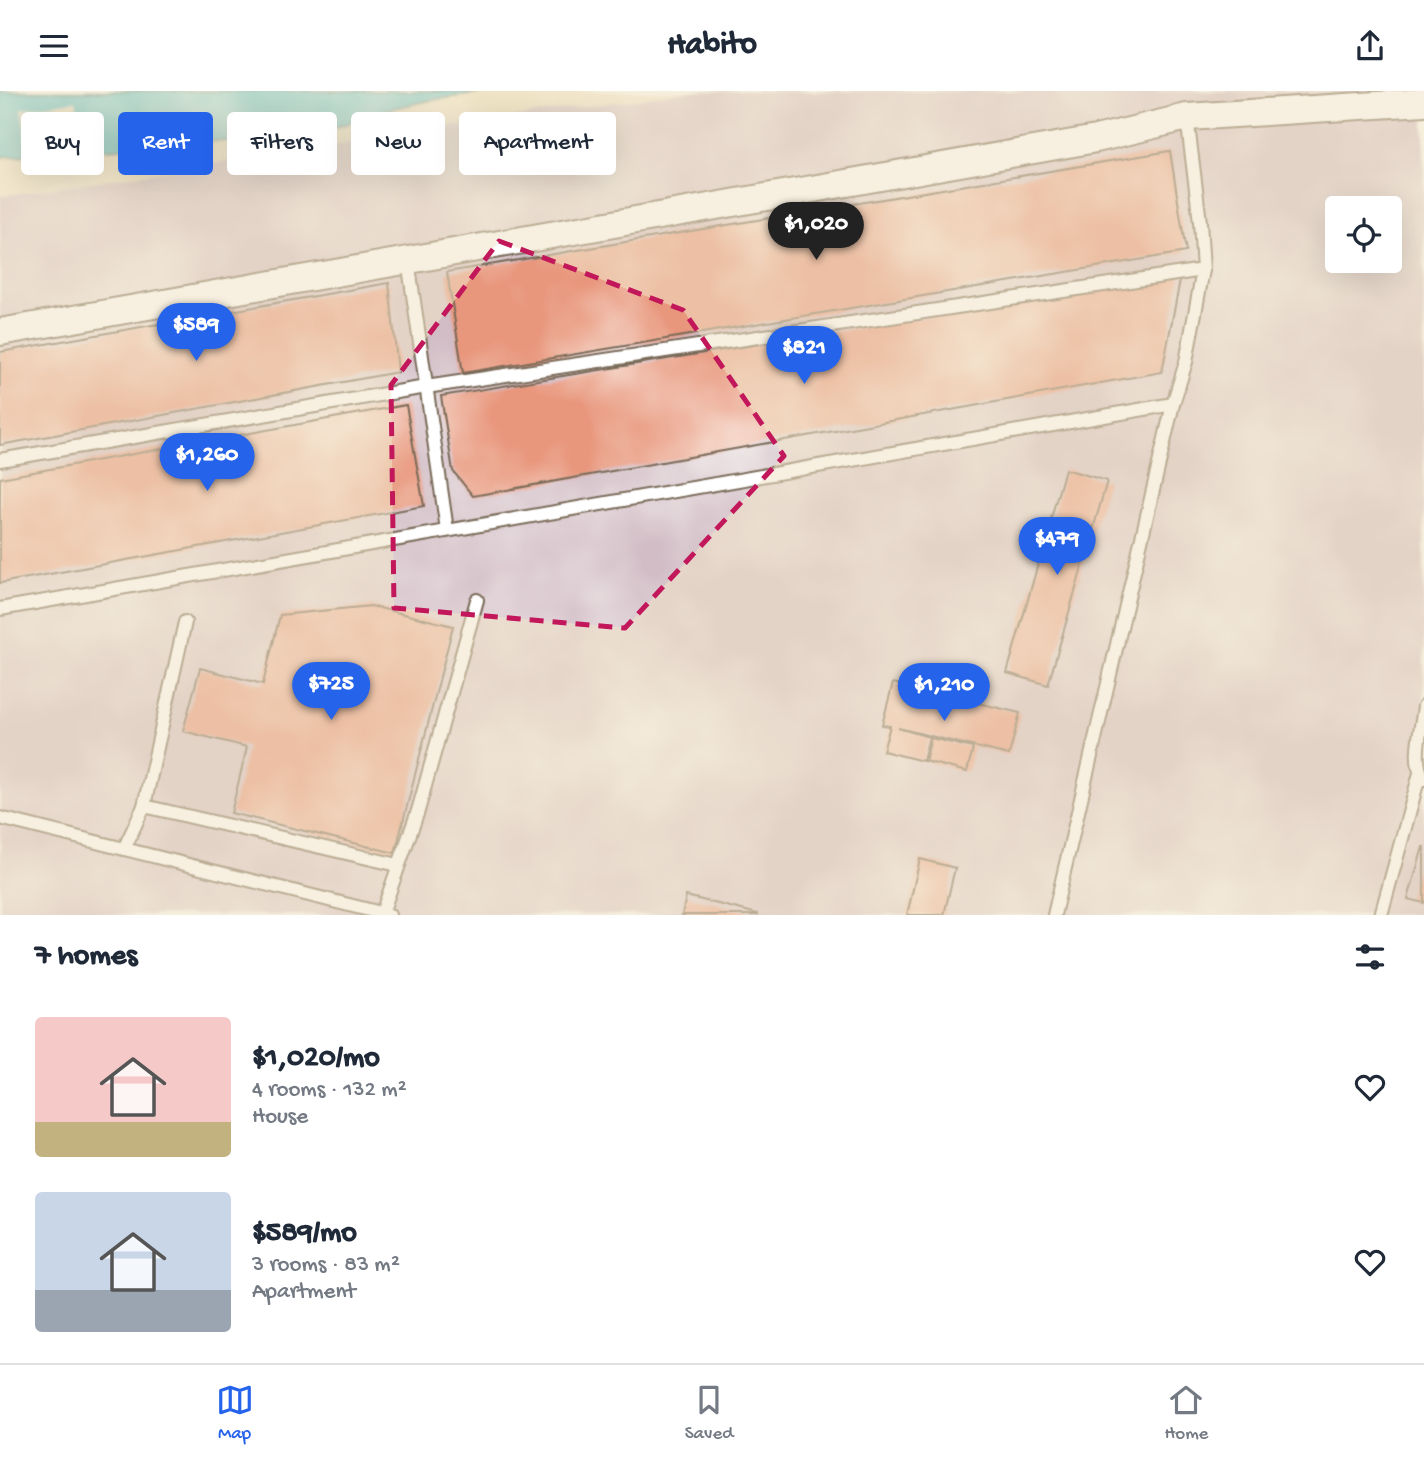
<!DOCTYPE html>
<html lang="en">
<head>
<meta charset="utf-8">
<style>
  body { margin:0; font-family:"Gochi Hand",sans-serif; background:#f6f6f7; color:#1f2937; height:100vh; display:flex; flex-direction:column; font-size:26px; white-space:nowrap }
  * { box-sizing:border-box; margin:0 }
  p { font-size:23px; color:#747a83 }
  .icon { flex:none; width:38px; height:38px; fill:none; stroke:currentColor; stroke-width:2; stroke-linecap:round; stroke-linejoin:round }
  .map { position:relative; height:824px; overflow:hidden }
  .details { display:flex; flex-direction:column; background:#fff; flex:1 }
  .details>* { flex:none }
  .banner { position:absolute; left:21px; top:21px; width:700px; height:63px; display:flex; gap:14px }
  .buttons { position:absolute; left:1325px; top:105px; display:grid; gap:14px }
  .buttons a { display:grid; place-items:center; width:77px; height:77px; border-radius:7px; background:#fff; box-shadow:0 7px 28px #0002; font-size:35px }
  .price { position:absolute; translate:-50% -60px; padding:0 16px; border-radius:24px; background:#2563eb; color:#fff; font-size:23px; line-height:46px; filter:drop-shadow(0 2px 4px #0008) }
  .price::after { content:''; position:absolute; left:50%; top:42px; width:21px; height:16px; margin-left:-10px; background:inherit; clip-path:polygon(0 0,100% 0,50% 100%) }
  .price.selected { background:#222; color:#fff }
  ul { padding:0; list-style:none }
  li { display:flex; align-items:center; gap:21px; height:175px; padding:0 35px }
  li span { display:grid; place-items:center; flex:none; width:196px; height:140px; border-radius:7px; color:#555 }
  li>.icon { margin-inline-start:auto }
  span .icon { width:84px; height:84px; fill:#fffc; stroke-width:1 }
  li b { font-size:30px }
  h2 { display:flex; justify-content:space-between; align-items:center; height:84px; padding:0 35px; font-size:30px }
  .pill { padding:0 24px; border-radius:7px; background:#fff; box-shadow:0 7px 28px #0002; font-size:24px; line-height:63px }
  .pill.selected { background:#2563eb; color:#fff }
  header { display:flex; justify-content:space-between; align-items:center; height:91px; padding:0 35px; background:#fff; font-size:32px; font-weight:700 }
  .tab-bar { display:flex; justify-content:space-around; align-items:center; height:98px; border-top:2px solid #e0e1e3; background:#fff; font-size:19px; color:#747a83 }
  .tab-bar a { display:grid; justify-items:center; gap:4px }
  .tab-bar .selected { color:#2563eb }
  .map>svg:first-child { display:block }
  .industrial { fill:#d2bdc6; fill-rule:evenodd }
  .water { fill:#54c1ca; stroke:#487674; stroke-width:2 }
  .pier { fill:#f0e4c6 }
  .building { fill:#e8967b }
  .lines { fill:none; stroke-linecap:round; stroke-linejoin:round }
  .service-casing { stroke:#7a6b59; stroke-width:16 }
  .minor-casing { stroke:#7a6b59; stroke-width:30 }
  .service { stroke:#fff; stroke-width:12 }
  .minor { stroke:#fff; stroke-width:26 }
  .marked { fill:none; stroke:#c2185b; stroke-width:5; stroke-dasharray:14 9; stroke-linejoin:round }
</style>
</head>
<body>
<header><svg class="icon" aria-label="menu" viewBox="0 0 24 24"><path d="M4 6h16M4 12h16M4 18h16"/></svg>Habito<svg class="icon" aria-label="share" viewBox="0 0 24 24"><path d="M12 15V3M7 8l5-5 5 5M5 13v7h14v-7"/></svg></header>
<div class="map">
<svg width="1424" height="824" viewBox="0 0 1424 824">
  <rect width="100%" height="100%" fill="#fdfcf7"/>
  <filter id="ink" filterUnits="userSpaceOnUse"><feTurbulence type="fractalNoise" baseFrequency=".0143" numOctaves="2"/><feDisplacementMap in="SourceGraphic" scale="14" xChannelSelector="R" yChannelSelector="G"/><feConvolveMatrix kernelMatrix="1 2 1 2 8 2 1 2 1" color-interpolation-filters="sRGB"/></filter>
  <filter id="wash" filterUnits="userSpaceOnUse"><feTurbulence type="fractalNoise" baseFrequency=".00686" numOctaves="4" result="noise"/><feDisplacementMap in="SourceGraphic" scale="28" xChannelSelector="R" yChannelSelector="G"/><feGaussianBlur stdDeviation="1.57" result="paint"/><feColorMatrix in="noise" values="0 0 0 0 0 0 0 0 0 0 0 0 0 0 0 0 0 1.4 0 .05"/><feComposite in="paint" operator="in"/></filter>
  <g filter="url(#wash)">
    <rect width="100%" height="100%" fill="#f0e4c6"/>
    <path class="industrial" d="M689,0H1424V824H11L0,821V105ZM1337,117H1390V170H1337Z"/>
    <polygon class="water" points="0,0 497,0 432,9 385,19 291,53 215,50 0,66"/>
    <polygon class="pier" points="76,10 80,39 53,43 55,62 49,63 47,46 26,49 22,18"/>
    <g id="blocks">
      <g class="building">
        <polygon points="1170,60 1186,161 463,282 447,181"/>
        <polygon points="1181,184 1162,281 473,405 453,380 441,305"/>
        <polygon points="389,192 398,281 0,354 0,261"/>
        <polygon points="406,314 424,415 0,492 0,387"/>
        <polygon points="1065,378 1107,390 1048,594 1007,582"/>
        <polygon points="371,515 453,535 395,762 231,722 247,656 183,640 200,577 263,593 280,524"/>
        <polygon points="893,592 1020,622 1009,664 898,637 929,646 923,670 883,660 890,635 882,634"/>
        <polygon points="931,647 973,657 967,681 925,670"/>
        <polygon points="1423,756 1424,756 1424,812 1408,808"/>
        <polygon points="920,768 955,777 944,824 907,824"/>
        <polygon points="686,805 758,823 758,824 682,824"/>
      </g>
    </g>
  </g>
  <g filter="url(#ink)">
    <use href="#blocks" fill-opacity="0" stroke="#7a6b59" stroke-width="2"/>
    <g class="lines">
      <defs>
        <g id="service">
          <polyline points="408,169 447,439"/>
          <polyline points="0,369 426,296 1203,179"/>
          <polyline points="0,518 1173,313"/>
          <path d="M1424,688C1411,670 1422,636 1424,615"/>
          <polyline points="144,715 185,531"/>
          <polyline points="0,727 389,824"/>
          <polyline points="124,758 144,715 398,774"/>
          <polyline points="382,822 418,720 477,509"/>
          <polyline points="1054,824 1173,313 1186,271 1203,179 1200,131 1187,26"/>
          <polyline points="1381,824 1420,682"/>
        </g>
        <polyline id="minor" points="0,241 1096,48 1187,26 1424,11"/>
      </defs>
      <use href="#service" class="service-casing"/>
      <use href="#minor" class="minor-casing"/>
      <use href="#service" class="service"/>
      <use href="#minor" class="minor"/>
    </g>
  </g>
  <path d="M0 0H1424V824H0ZM499,150L683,219L784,365L625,537L394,517L391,294Z" fill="#f0e4c6" fill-opacity=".55" fill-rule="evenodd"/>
  <path class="marked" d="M499,150L683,219L784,365L625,537L394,517L391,294Z"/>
</svg>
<div class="buttons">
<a><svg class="icon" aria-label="locate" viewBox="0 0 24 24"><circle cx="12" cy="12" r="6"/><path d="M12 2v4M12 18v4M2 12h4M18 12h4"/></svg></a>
</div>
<b class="price selected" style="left:816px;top:171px">$1,020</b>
<b class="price" style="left:196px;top:272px">$589</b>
<b class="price" style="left:804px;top:295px">$821</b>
<b class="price" style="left:207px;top:402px">$1,260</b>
<b class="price" style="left:1057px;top:486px">$479</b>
<b class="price" style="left:331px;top:631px">$725</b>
<b class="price" style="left:944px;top:632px">$1,210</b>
<div class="banner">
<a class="pill">Buy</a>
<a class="pill selected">Rent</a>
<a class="pill">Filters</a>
<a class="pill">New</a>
<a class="pill">Apartment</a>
</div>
</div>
<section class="details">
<h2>7 homes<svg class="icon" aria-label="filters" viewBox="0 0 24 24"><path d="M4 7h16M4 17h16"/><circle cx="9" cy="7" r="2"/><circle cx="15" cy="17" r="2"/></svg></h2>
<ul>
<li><span style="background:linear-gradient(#f6c9c9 75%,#c2b280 0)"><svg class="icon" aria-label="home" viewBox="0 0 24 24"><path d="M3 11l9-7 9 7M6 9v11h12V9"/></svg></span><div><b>$1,020/mo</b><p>4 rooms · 132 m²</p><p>House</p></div><svg class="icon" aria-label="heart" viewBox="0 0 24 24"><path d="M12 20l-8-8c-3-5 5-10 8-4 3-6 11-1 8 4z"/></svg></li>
<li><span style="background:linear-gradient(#c9d6e8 70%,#9aa5b1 0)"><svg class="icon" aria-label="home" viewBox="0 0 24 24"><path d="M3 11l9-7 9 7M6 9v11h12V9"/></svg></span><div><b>$589/mo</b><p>3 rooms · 83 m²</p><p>Apartment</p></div><svg class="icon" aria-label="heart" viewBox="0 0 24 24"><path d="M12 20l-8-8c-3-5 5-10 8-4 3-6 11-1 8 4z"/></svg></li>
</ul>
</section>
<nav class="tab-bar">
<a class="selected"><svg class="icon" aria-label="map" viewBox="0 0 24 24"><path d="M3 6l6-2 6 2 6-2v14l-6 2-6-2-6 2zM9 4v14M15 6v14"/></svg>Map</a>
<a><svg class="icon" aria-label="saved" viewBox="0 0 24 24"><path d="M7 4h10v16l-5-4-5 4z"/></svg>Saved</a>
<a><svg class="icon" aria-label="home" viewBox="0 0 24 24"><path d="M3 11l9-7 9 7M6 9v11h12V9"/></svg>Home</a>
</nav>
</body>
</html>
